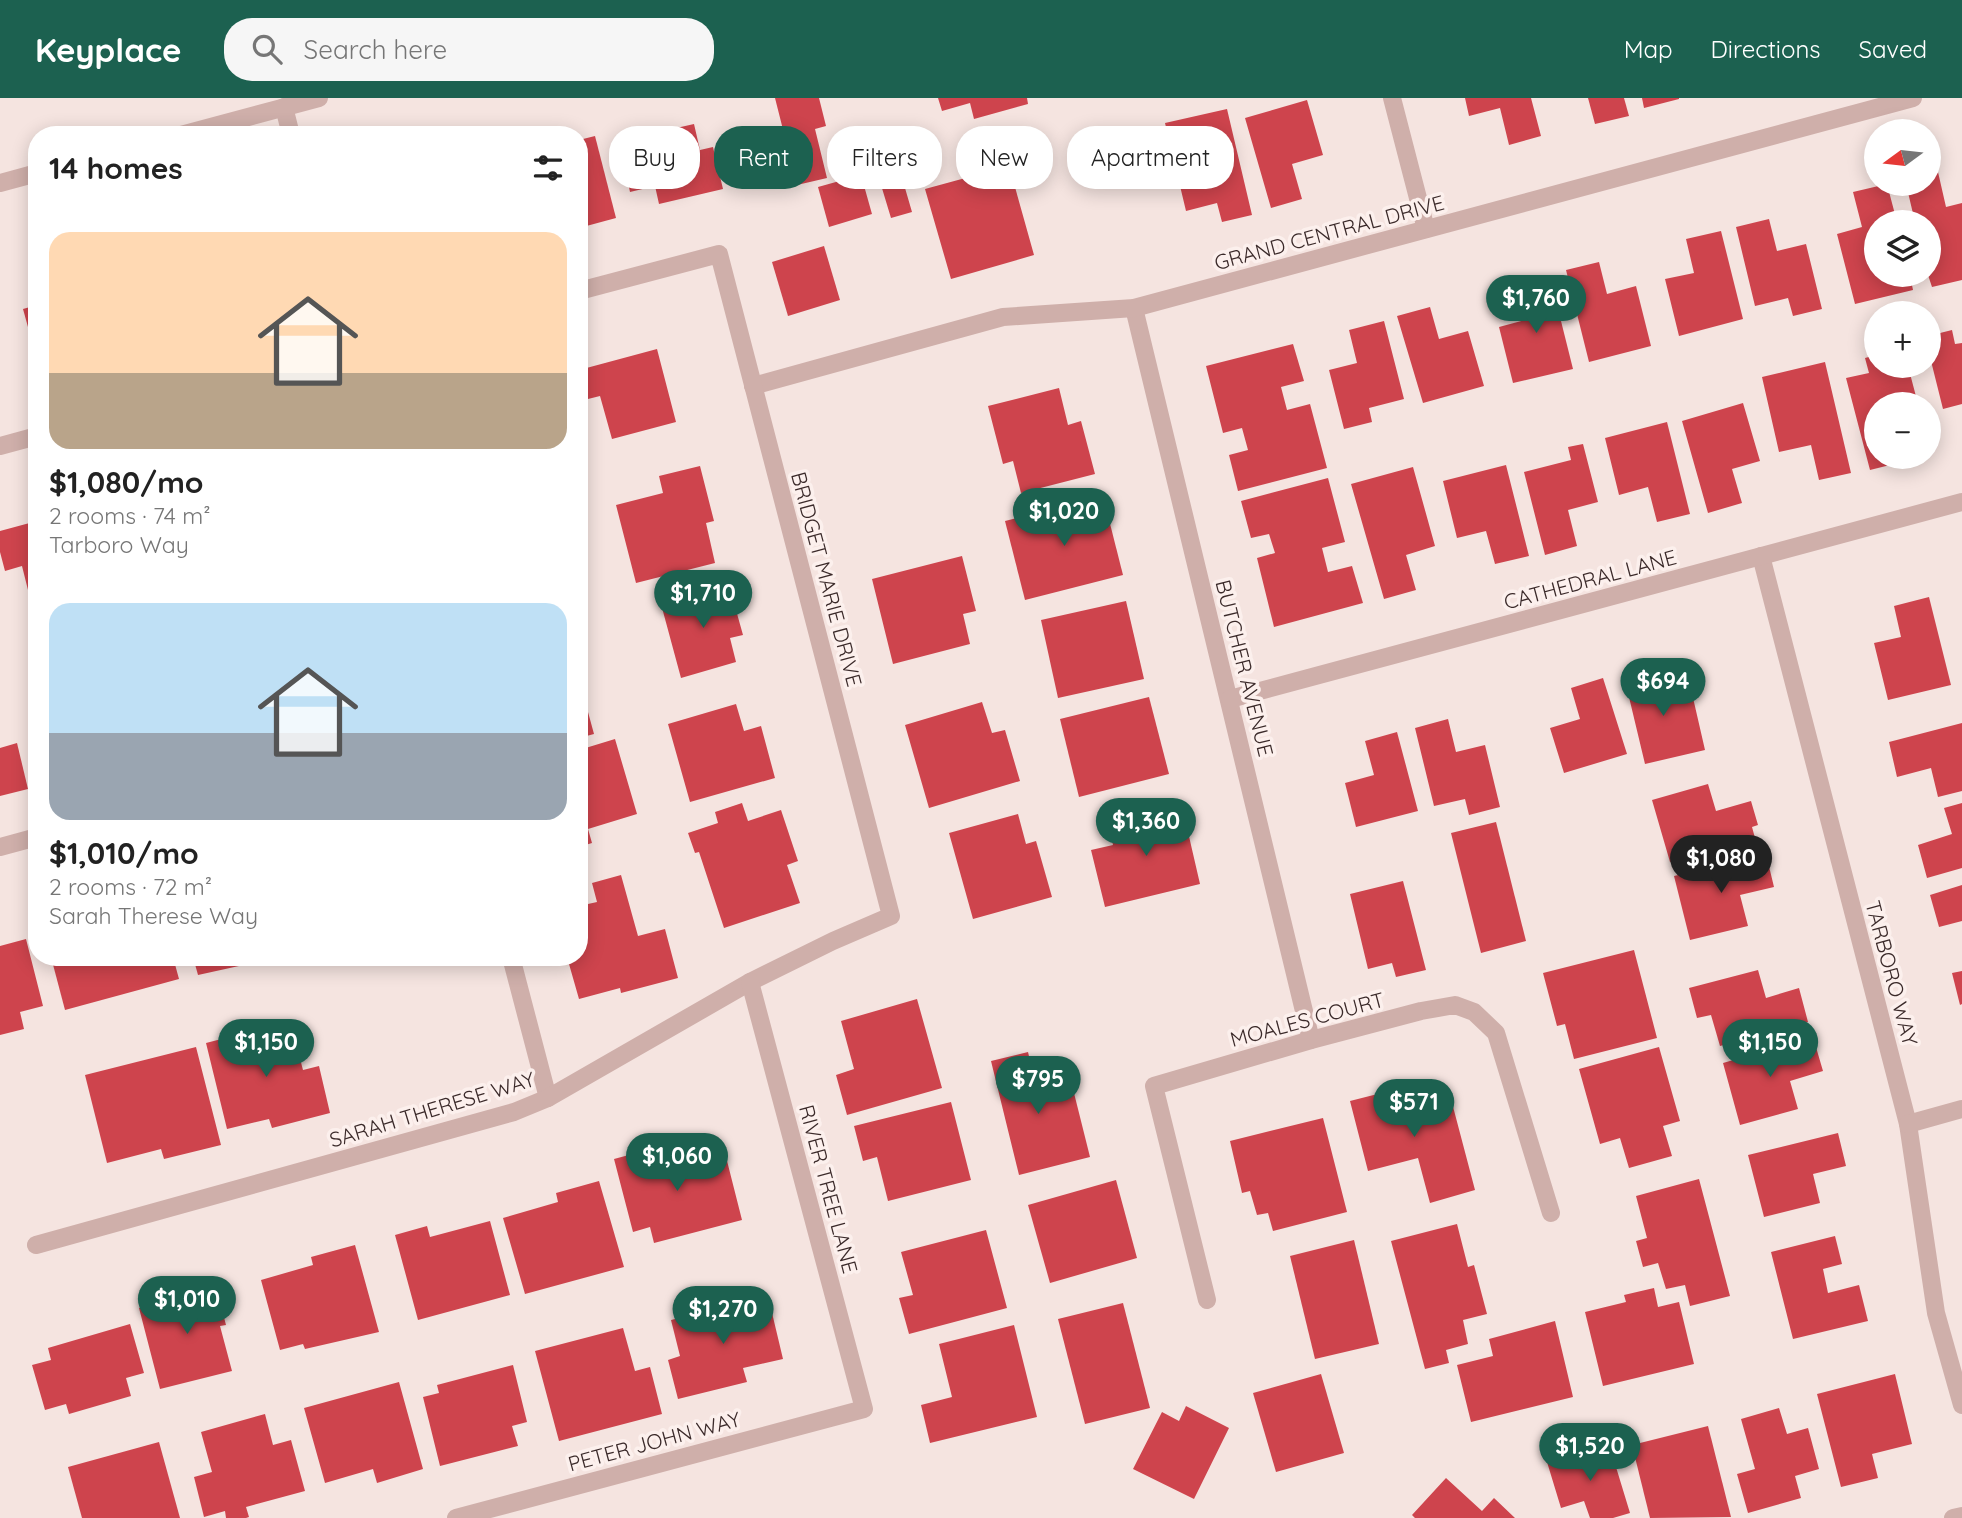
<!DOCTYPE html>
<html lang="en">
<head>
<meta charset="utf-8">
<style>
  body { margin:0; font-family:Quicksand,sans-serif; background:#f6f6f6; color:#222; height:100vh; display:flex; flex-direction:column; font-size:26px; white-space:nowrap }
  * { box-sizing:border-box; margin:0 }
  p { font-size:23px; color:#767676 }
  .icon { flex:none; width:38px; height:38px; fill:none; stroke:currentColor; stroke-width:2; stroke-linecap:round; stroke-linejoin:round }
  .map { position:relative; flex:1; overflow:hidden }
  .panel { position:absolute; left:28px; top:28px; width:560px; height:840px; display:flex; flex-direction:column; background:#fff; border-radius:28px; box-shadow:0 4px 18px #0003 }
  .panel>* { flex:none }
  .hud { position:absolute; left:609px; top:28px; width:665px; height:63px; display:flex; gap:14px }
  .needle { width:46px; rotate:255deg }
  .fabs { position:absolute; left:1864px; top:21px; display:grid; gap:14px }
  .fabs a { display:grid; place-items:center; width:77px; height:77px; border-radius:50%; background:#fff; box-shadow:0 4px 18px #0003; font-size:35px }
  .price { position:absolute; translate:-50% -60px; padding:0 16px; border-radius:24px; background:#1c6150; color:#fff; font-size:23px; line-height:46px; filter:drop-shadow(0 2px 4px #0008) }
  .price::after { content:''; position:absolute; left:50%; top:42px; width:21px; height:16px; margin-left:-10px; background:inherit; clip-path:polygon(0 0,100% 0,50% 100%) }
  .price.selected { background:#222; color:#fff }
  ul { padding:0; list-style:none }
  li { display:grid; align-content:center; gap:14px; height:371px; padding:0 21px }
  li span { display:grid; place-items:center; height:217px; border-radius:21px; color:#555 }
  li>.icon { margin-inline-start:auto }
  span .icon { width:126px; height:126px; fill:#fffc; stroke-width:1 }
  li b { font-size:30px }
  h2 { display:flex; justify-content:space-between; align-items:center; height:84px; padding:0 21px; font-size:30px }
  .tag { padding:0 24px; border-radius:28px; background:#fff; box-shadow:0 4px 18px #0003; font-size:24px; line-height:63px }
  .tag.selected { background:#1c6150; color:#fff }
  header { display:flex; align-items:center; gap:42px; box-sizing:border-box; height:98px; padding:0 35px; background:#1c6150; color:#fff }
  header strong { font-size:33px }
  nav { display:flex; gap:38px; margin-inline-start:auto; font-size:24px }
  .search { width:490px; height:63px; background:#f6f6f6; display:flex; align-items:center; gap:18px; box-sizing:border-box; padding:0 24px; border-radius:28px; color:#767676; font-size:26px }
  .map>svg:first-child { display:block }
  .building { fill:#ce444d }
  .lines { fill:none; stroke-linecap:round; stroke-linejoin:round }
  .street { stroke:#cfafaa; stroke-width:18 }
  .labels { text-anchor:middle; dominant-baseline:central; stroke-width:7; stroke-linejoin:round; paint-order:stroke }
  .street-label { font-size:21px; fill:#3b2a2a; stroke:#fcf0ed }
</style>
</head>
<body>
<header>
<strong>Keyplace</strong>
<div class="search"><svg class="icon" aria-label="search" viewBox="0 0 24 24"><circle cx="10" cy="10" r="6"/><path d="M15 15l6 6"/></svg>Search here</div>
<nav><a>Map</a><a>Directions</a><a>Saved</a></nav>
</header>
<div class="map">
<svg width="1962" height="1420" viewBox="0 0 1962 1420">
  <rect width="100%" height="100%" fill="#f5e4e0"/>
  <g class="building">
    <polygon points="775,0 819,0 826,28 815,31 827,80 797,87"/>
    <polygon points="938,0 1027,0 1028,6 974,21 970,5 942,13"/>
    <polygon points="1465,0 1531,0 1541,38 1509,47 1500,10 1469,18"/>
    <polygon points="1588,0 1624,0 1629,18 1595,26"/>
    <polygon points="1642,0 1679,0 1679,1 1644,10"/>
    <polygon points="1307,2 1323,57 1292,66 1302,101 1271,110 1245,20"/>
    <polygon points="1227,11 1252,117 1222,124 1217,105 1186,113 1165,25"/>
    <polygon points="694,26 700,52 713,49 723,91 659,106 655,88 630,94 619,43"/>
    <polygon points="595,38 616,120 579,130 579,42"/>
    <polygon points="894,72 900,91 905,90 912,114 891,120 878,77"/>
    <polygon points="1938,74 1946,109 1962,105 1962,182 1932,189 1928,177 1928,124 1915,124 1906,86 1928,86 1928,77"/>
    <polygon points="980,76 984,90 1013,82 1034,157 951,181 925,91"/>
    <polygon points="861,77 872,116 829,129 818,89"/>
    <polygon points="1887,86 1897,124 1876,124 1876,177 1910,177 1913,192 1855,206 1837,136 1862,129 1853,94"/>
    <polygon points="1769,121 1777,153 1806,146 1822,211 1793,218 1788,200 1755,208 1736,129"/>
    <polygon points="1721,133 1743,221 1679,238 1665,181 1694,175 1686,141"/>
    <polygon points="824,148 840,202 788,218 772,164"/>
    <polygon points="1599,164 1607,196 1636,188 1651,248 1589,264 1566,172"/>
    <polygon points="1550,179 1573,271 1513,285 1499,229 1525,222 1516,187"/>
    <polygon points="37,207 37,258 36,258 23,211"/>
    <polygon points="1430,209 1439,241 1468,233 1484,288 1423,305 1397,218"/>
    <polygon points="1384,223 1404,301 1369,310 1372,324 1344,331 1329,272 1357,265 1349,232"/>
    <polygon points="1952,232 1955,246 1962,245 1962,306 1943,311 1928,251 1928,238"/>
    <polygon points="1293,246 1304,283 1281,289 1287,312 1310,306 1327,370 1238,393 1229,357 1248,352 1242,330 1223,335 1206,268"/>
    <polygon points="657,251 676,324 612,341 600,298 580,303 579,272"/>
    <polygon points="1876,257 1876,268 1908,268 1918,306 1876,306 1876,359 1901,359 1902,364 1870,372 1846,280 1869,275 1865,260"/>
    <polygon points="1825,264 1851,375 1819,382 1811,347 1779,354 1762,279"/>
    <polygon points="1059,290 1068,327 1081,323 1095,376 1021,395 1013,363 1003,366 988,308"/>
    <polygon points="1743,305 1760,363 1732,371 1742,405 1708,415 1682,323"/>
    <polygon points="1667,324 1690,416 1657,424 1648,389 1619,397 1605,340"/>
    <polygon points="1583,346 1598,404 1568,412 1577,448 1545,457 1524,374 1571,362 1568,349"/>
    <polygon points="1506,367 1529,458 1495,466 1486,433 1457,440 1443,383"/>
    <polygon points="700,368 714,423 706,425 715,465 636,485 616,407 663,395 659,378"/>
    <polygon points="1413,369 1435,448 1406,457 1416,492 1384,501 1351,386"/>
    <polygon points="1328,380 1345,444 1322,450 1328,474 1352,468 1363,505 1274,529 1257,460 1275,455 1269,436 1251,440 1241,403"/>
    <polygon points="1103,398 1123,477 1025,502 1005,423"/>
    <polygon points="37,423 37,515 34,516 22,468 5,473 0,454 0,433"/>
    <polygon points="962,458 976,513 963,516 970,546 893,566 872,481"/>
    <polygon points="729,487 743,537 730,540 736,564 681,580 661,506"/>
    <polygon points="1929,499 1951,587 1888,602 1874,545 1901,539 1894,508"/>
    <polygon points="1126,503 1144,581 1058,600 1041,522"/>
    <polygon points="1654,567 1661,598 1691,591 1705,652 1645,666 1623,574"/>
    <polygon points="1603,580 1627,656 1564,675 1550,630 1580,621 1571,590"/>
    <polygon points="579,581 594,636 579,640"/>
    <polygon points="1149,599 1169,676 1079,699 1060,621"/>
    <polygon points="982,604 992,635 1005,632 1020,683 929,710 905,627"/>
    <polygon points="736,606 744,633 761,628 775,680 690,704 668,626"/>
    <polygon points="1448,621 1456,654 1485,647 1500,709 1469,717 1465,701 1434,708 1415,630"/>
    <polygon points="1962,625 1962,693 1938,699 1931,670 1897,679 1889,644"/>
    <polygon points="1397,634 1418,713 1356,729 1345,685 1374,677 1365,643"/>
    <polygon points="615,641 637,716 588,731 592,745 579,749 579,652"/>
    <polygon points="17,645 28,691 0,698 0,650"/>
    <polygon points="1708,686 1716,713 1751,703 1758,727 1752,729 1755,740 1670,764 1652,702"/>
    <polygon points="742,705 748,723 781,712 798,763 787,767 800,805 724,830 699,754 695,755 688,735 718,725 715,714"/>
    <polygon points="1962,705 1962,770 1927,780 1918,747 1952,736 1944,710"/>
    <polygon points="1182,708 1200,786 1105,809 1091,752 1113,747 1108,725"/>
    <polygon points="1018,716 1026,746 1036,743 1052,799 973,821 949,735"/>
    <polygon points="1496,724 1526,843 1481,855 1451,735"/>
    <polygon points="1766,756 1774,789 1740,797 1748,828 1690,842 1674,778"/>
    <polygon points="621,777 638,838 665,831 678,880 621,895 620,890 579,901 567,859 579,859 579,808 597,804 592,785"/>
    <polygon points="1403,783 1426,872 1396,879 1392,865 1368,871 1350,796"/>
    <polygon points="1962,787 1962,823 1939,829 1930,797"/>
    <polygon points="26,841 43,908 20,914 24,931 0,937 0,848"/>
    <polygon points="1634,852 1657,940 1574,961 1565,926 1557,928 1543,875"/>
    <polygon points="51,859 173,859 179,881 65,912"/>
    <polygon points="193,859 266,859 266,862 198,877"/>
    <polygon points="1758,872 1766,900 1799,890 1808,924 1720,948 1711,917 1697,920 1689,890"/>
    <polygon points="1962,873 1962,906 1960,907 1952,875"/>
    <polygon points="917,901 942,990 847,1017 836,977 854,971 841,923"/>
    <polygon points="290,923 303,972 319,968 330,1015 272,1030 269,1021 227,1031 206,945"/>
    <polygon points="1813,939 1823,973 1790,983 1798,1011 1740,1027 1723,965"/>
    <polygon points="196,949 221,1047 164,1061 161,1051 107,1065 85,977"/>
    <polygon points="1659,949 1680,1023 1663,1028 1672,1058 1629,1070 1620,1040 1600,1046 1579,971"/>
    <polygon points="1028,954 1033,975 1052,971 1060,999 1074,995 1090,1059 1019,1077 991,963"/>
    <polygon points="1413,987 1419,1009 1451,1001 1475,1092 1430,1105 1418,1060 1368,1073 1350,1003"/>
    <polygon points="951,1004 971,1082 888,1103 877,1059 863,1063 854,1028"/>
    <polygon points="1323,1020 1347,1114 1273,1133 1268,1115 1257,1117 1250,1093 1242,1095 1230,1043"/>
    <polygon points="1838,1035 1846,1068 1813,1076 1820,1105 1764,1119 1748,1057"/>
    <polygon points="666,1047 670,1065 724,1051 742,1122 654,1145 650,1129 633,1134 614,1061"/>
    <polygon points="1699,1081 1730,1198 1690,1208 1685,1187 1666,1191 1658,1165 1643,1169 1636,1143 1647,1140 1636,1098"/>
    <polygon points="1116,1082 1137,1160 1050,1185 1028,1107"/>
    <polygon points="599,1083 624,1169 525,1196 503,1120 558,1104 556,1095"/>
    <polygon points="490,1123 510,1197 418,1222 395,1137 427,1128 430,1139"/>
    <polygon points="1457,1126 1468,1169 1474,1167 1487,1216 1463,1222 1468,1246 1446,1252 1449,1265 1425,1271 1391,1143"/>
    <polygon points="986,1132 1007,1210 909,1236 899,1200 913,1197 901,1154"/>
    <polygon points="1835,1138 1842,1166 1823,1171 1828,1195 1859,1187 1868,1223 1793,1241 1771,1154"/>
    <polygon points="1354,1142 1379,1246 1315,1261 1290,1158"/>
    <polygon points="355,1147 379,1234 305,1251 303,1246 280,1252 261,1182 313,1167 311,1159"/>
    <polygon points="214,1181 226,1227 220,1228 232,1273 160,1291 139,1210 187,1198 185,1189"/>
    <polygon points="1654,1190 1658,1209 1679,1204 1694,1266 1603,1288 1585,1214 1626,1204 1624,1197"/>
    <polygon points="768,1198 783,1261 743,1270 747,1284 678,1301 668,1262 680,1258 671,1222"/>
    <polygon points="1123,1205 1150,1310 1085,1326 1058,1221"/>
    <polygon points="1555,1223 1573,1299 1471,1324 1457,1267 1493,1258 1489,1241"/>
    <polygon points="130,1226 144,1275 126,1280 131,1298 69,1316 66,1306 45,1312 32,1267 51,1262 48,1250"/>
    <polygon points="1014,1227 1037,1319 930,1345 921,1307 952,1299 939,1246"/>
    <polygon points="623,1230 635,1273 650,1269 662,1316 559,1343 535,1253"/>
    <polygon points="513,1267 527,1324 512,1328 518,1348 440,1368 423,1299 439,1295 437,1287"/>
    <polygon points="1321,1276 1344,1355 1276,1374 1253,1295"/>
    <polygon points="1895,1276 1912,1346 1872,1356 1878,1380 1841,1389 1817,1296"/>
    <polygon points="399,1284 423,1371 377,1385 373,1371 325,1385 304,1310"/>
    <polygon points="1186,1308 1229,1330 1194,1401 1133,1371 1162,1314 1179,1323"/>
    <polygon points="1779,1310 1787,1336 1808,1330 1819,1371 1795,1378 1801,1400 1748,1415 1737,1376 1755,1371 1741,1321"/>
    <polygon points="265,1316 273,1347 291,1342 305,1393 246,1409 249,1419 246,1420 226,1420 225,1413 204,1419 194,1379 212,1374 201,1334"/>
    <polygon points="1708,1328 1731,1419 1650,1420 1632,1347"/>
    <polygon points="159,1344 180,1420 82,1420 68,1369"/>
    <polygon points="1609,1346 1630,1415 1613,1420 1590,1420 1584,1403 1561,1410 1547,1364"/>
    <polygon points="1446,1380 1482,1413 1494,1400 1515,1420 1415,1420 1412,1417"/>
  </g>
  <g class="lines">
    <g class="street">
      <polyline points="1392,0 1426,131"/>
      <polyline points="284,9 291,37"/>
      <polyline points="181,37 319,0"/>
      <polyline points="0,85 37,75"/>
      <polyline points="1134,210 1311,942"/>
      <polyline points="753,288 1003,219 1134,210 1913,0"/>
      <polyline points="0,348 37,338"/>
      <polyline points="1761,458 1908,1026 1936,1215 1962,1307"/>
      <polyline points="1230,601 1962,404"/>
      <polyline points="0,749 37,739"/>
      <polyline points="511,859 548,1000"/>
      <polyline points="1908,1026 1962,1011"/>
      <polyline points="36,1147 514,1014 548,1000 750,884 833,843 891,818 719,156 579,193"/>
      <polyline points="1207,1202 1154,988 1311,942 1421,913 1455,907 1474,914 1496,935 1551,1115"/>
      <polyline points="456,1420 864,1311 750,884"/>
      <polyline points="1953,1420 1962,1418"/>
    </g>
  </g>
  <g class="labels">
    <g class="street-label">
      <text transform="translate(1329 134) rotate(-15)">GRAND CENTRAL DRIVE</text>
      <text transform="translate(827 481) rotate(75)">BRIDGET MARIE DRIVE</text>
      <text transform="translate(1590 481) rotate(-15)">CATHEDRAL LANE</text>
      <text transform="translate(1245 570) rotate(76)">BUTCHER AVENUE</text>
      <text transform="translate(1892 875) rotate(75)">TARBORO WAY</text>
      <text transform="translate(1307 921) rotate(-15)">MOALES COURT</text>
      <text transform="translate(432 1011) rotate(-17)">SARAH THERESE WAY</text>
      <text transform="translate(829 1091) rotate(75)">RIVER TREE LANE</text>
      <text transform="translate(654 1343) rotate(-15)">PETER JOHN WAY</text>
    </g>
  </g>
</svg>
<div class="fabs">
<a><svg class="needle" viewBox="-14 -14 28 28"><path d="M0-13l5 13h-10z" fill="#e53935"/><path d="M0 13l5-13h-10z" fill="#767676"/></svg></a>
<a><svg class="icon" aria-label="layers" viewBox="0 0 24 24"><path d="M12 4l9 5-9 5-9-5zM3 14l9 5 9-5"/></svg></a>
<a>+</a>
<a>−</a>
</div>
<b class="price" style="left:1536px;top:237px">$1,760</b>
<b class="price" style="left:1064px;top:450px">$1,020</b>
<b class="price" style="left:703px;top:532px">$1,710</b>
<b class="price" style="left:1663px;top:620px">$694</b>
<b class="price" style="left:1146px;top:760px">$1,360</b>
<b class="price selected" style="left:1721px;top:797px">$1,080</b>
<b class="price" style="left:266px;top:981px">$1,150</b>
<b class="price" style="left:1770px;top:981px">$1,150</b>
<b class="price" style="left:1038px;top:1018px">$795</b>
<b class="price" style="left:1414px;top:1041px">$571</b>
<b class="price" style="left:677px;top:1095px">$1,060</b>
<b class="price" style="left:187px;top:1238px">$1,010</b>
<b class="price" style="left:723px;top:1248px">$1,270</b>
<b class="price" style="left:1590px;top:1385px">$1,520</b>
<div class="hud">
<a class="tag">Buy</a>
<a class="tag selected">Rent</a>
<a class="tag">Filters</a>
<a class="tag">New</a>
<a class="tag">Apartment</a>
</div>
<section class="panel">
<h2>14 homes<svg class="icon" aria-label="filters" viewBox="0 0 24 24"><path d="M4 7h16M4 17h16"/><circle cx="9" cy="7" r="2"/><circle cx="15" cy="17" r="2"/></svg></h2>
<ul>
<li><span style="background:linear-gradient(#ffd9b3 65%,#b9a48a 0)"><svg class="icon" aria-label="home" viewBox="0 0 24 24"><path d="M3 11l9-7 9 7M6 9v11h12V9"/></svg></span><div><b>$1,080/mo</b><p>2 rooms · 74 m²</p><p>Tarboro Way</p></div></li>
<li><span style="background:linear-gradient(#bfe0f5 60%,#9aa5b1 0)"><svg class="icon" aria-label="home" viewBox="0 0 24 24"><path d="M3 11l9-7 9 7M6 9v11h12V9"/></svg></span><div><b>$1,010/mo</b><p>2 rooms · 72 m²</p><p>Sarah Therese Way</p></div></li>
</ul>
</section>
</div>
</body>
</html>
